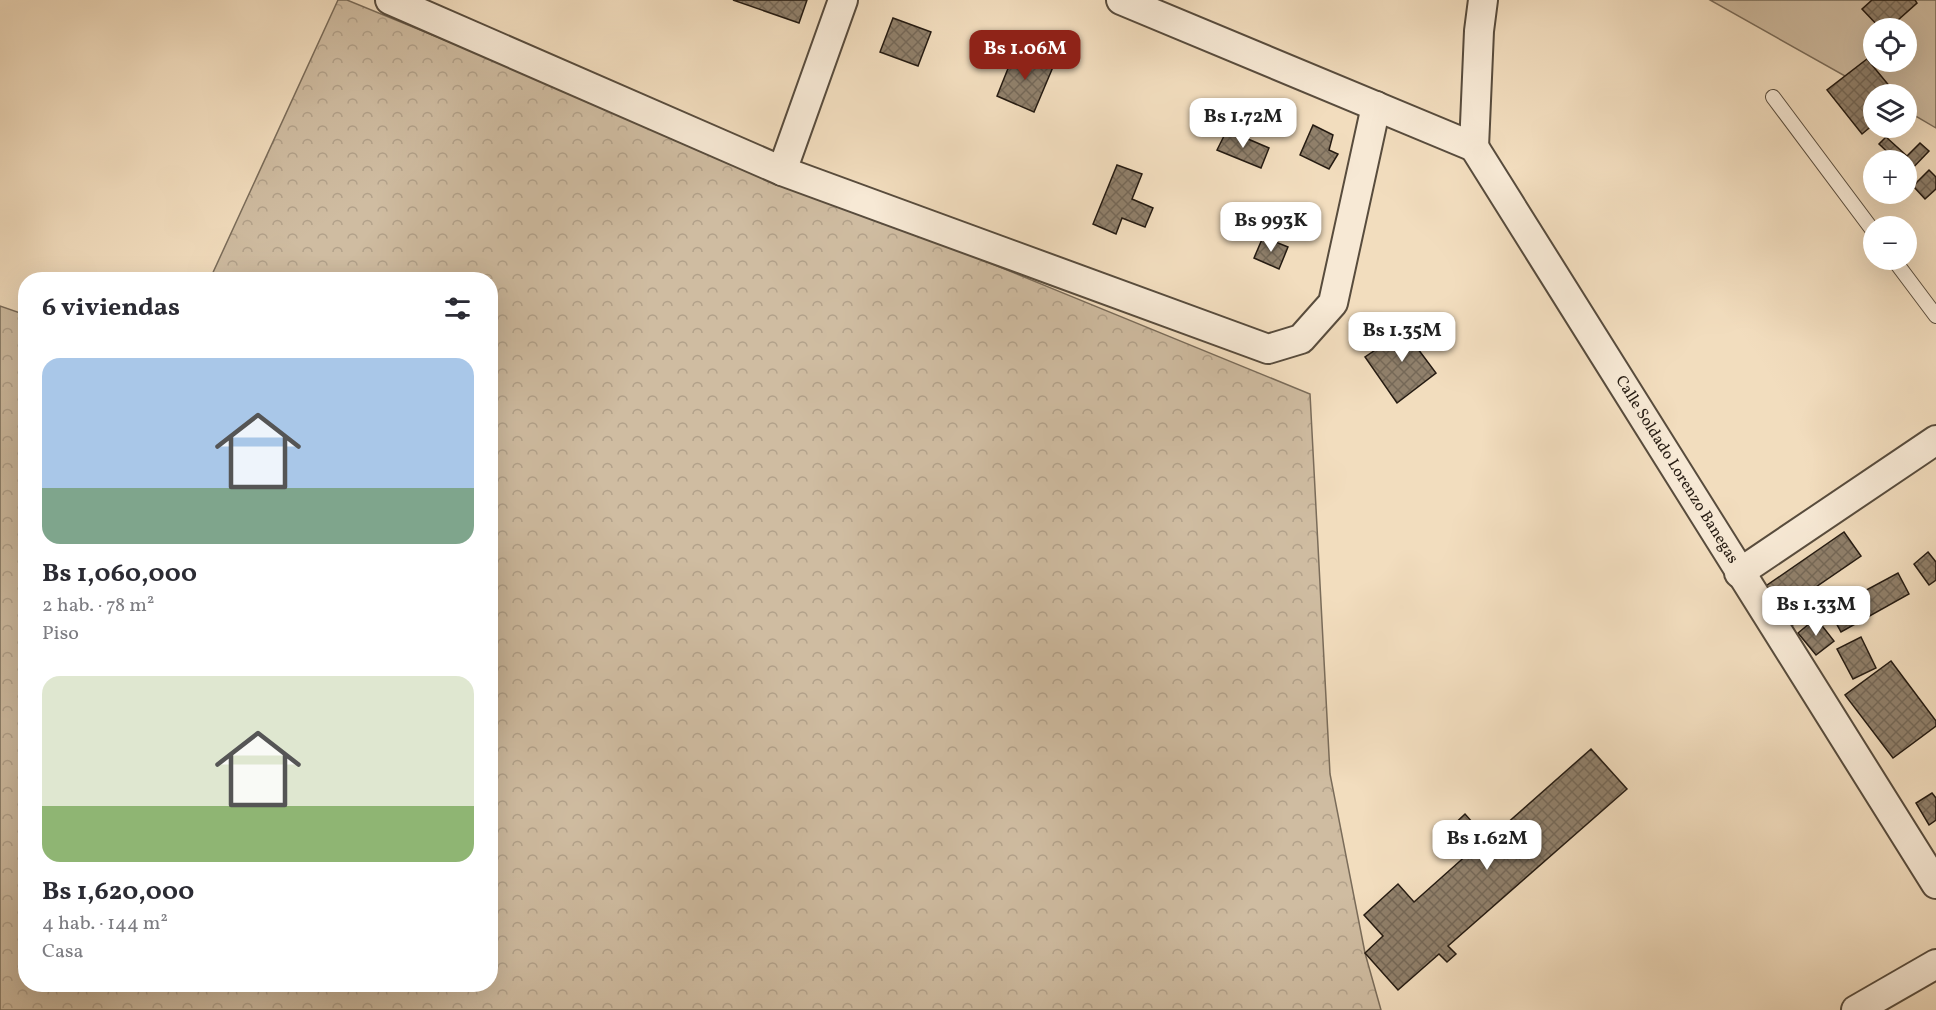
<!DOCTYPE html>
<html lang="es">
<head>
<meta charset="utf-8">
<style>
  body { margin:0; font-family:Vollkorn,serif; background:#f7f7f7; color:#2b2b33; height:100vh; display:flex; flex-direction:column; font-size:22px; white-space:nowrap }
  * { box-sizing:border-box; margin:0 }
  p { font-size:20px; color:#7c7c81 }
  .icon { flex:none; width:33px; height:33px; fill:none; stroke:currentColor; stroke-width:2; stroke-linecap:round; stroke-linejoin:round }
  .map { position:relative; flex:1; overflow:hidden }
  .sheet { position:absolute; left:18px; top:272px; width:480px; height:720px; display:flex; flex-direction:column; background:#fff; border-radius:24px; box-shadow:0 6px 24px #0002 }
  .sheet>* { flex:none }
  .tools { position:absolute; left:1863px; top:18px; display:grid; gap:12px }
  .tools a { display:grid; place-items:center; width:54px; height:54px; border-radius:50%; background:#fff; box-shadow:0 6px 24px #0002; font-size:30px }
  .price { position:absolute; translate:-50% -51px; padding:0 14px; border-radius:12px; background:#fff; color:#222; font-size:20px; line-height:39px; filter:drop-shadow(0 2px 3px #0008) }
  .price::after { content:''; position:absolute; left:50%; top:36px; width:18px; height:14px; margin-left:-9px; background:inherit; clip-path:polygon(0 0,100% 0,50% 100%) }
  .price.on { background:#8f2418; color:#fff }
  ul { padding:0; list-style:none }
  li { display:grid; align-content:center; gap:12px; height:318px; padding:0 24px }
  li span { display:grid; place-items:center; height:186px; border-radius:18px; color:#555 }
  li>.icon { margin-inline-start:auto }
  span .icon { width:108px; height:108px; fill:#fffc; stroke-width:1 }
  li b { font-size:26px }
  h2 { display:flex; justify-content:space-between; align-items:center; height:72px; padding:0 24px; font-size:26px }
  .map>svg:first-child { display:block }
  .grass { fill:#cfbca1; stroke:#7a6c5a; stroke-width:1.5; fill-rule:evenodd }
  .forest { fill:url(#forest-crowns); stroke:#7a6c5a; stroke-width:1.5 }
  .building { fill:url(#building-cross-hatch); stroke:#251b12; stroke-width:1.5 }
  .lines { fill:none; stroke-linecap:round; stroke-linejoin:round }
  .service-casing { stroke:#584c3d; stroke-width:16 }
  .minor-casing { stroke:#584c3d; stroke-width:32 }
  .service { stroke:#f7e9d5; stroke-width:14 }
  .minor { stroke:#f7e9d5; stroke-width:28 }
  .labels { text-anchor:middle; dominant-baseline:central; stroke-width:5; stroke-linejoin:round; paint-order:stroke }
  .street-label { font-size:16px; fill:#251b12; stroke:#f7e9d5 }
</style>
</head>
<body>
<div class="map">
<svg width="1936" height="1010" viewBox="0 0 1936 1010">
  <defs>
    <pattern id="forest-crowns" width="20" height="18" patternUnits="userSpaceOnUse" patternTransform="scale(1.5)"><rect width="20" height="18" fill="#cfbca1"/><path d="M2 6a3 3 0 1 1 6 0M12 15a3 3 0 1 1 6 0" fill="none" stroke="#b2a18a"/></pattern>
    <pattern id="building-cross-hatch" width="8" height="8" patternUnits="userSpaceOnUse" patternTransform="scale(1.5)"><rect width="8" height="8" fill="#90806b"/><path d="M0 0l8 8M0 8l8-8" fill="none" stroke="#756857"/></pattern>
  </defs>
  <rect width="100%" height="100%" fill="#f2ddbe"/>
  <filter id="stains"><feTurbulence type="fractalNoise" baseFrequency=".00333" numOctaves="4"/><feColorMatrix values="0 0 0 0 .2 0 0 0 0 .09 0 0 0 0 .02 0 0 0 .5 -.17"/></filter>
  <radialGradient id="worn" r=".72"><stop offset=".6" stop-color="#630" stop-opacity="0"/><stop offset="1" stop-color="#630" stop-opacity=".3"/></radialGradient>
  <path class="grass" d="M1710,0H1936V128L1907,111L1906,94H1877ZM1874,28H1906V62H1874Z"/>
  <polygon class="forest" points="338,0 347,0 1310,394 1330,774 1365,953 1381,1010 0,1010 0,306 26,315 26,984 490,984 490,279 210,279"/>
  <g class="building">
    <polygon points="733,0 807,0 799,23"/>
    <polygon points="1872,0 1915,0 1917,3 1889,28 1880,28 1862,9"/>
    <polygon points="893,18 931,32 918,66 880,52"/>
    <polygon points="1015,51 1053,67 1034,112 997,96"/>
    <polygon points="1867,59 1896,94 1874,94 1874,124 1862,134 1827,90"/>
    <polygon points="1313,125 1333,135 1329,150 1338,154 1329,169 1300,155"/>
    <polygon points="1227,130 1269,148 1261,168 1217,150"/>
    <polygon points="1886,137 1907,156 1920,143 1929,151 1908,173 1906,171 1906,160 1896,160 1879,144"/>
    <polygon points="1117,165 1142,174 1132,199 1153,208 1145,227 1122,218 1116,234 1093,224"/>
    <polygon points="1929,170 1936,177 1936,189 1925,199 1913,186"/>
    <polygon points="1263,237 1288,247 1279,269 1254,258"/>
    <polygon points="1417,322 1428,339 1418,349 1436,373 1397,403 1365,357"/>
    <polygon points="1844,532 1861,556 1800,598 1811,612 1787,629 1760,590"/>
    <polygon points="1928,552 1936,562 1936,580 1929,585 1914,564"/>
    <polygon points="1898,573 1909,594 1841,632 1829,610"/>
    <polygon points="1816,618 1834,641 1816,655 1798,633"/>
    <polygon points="1861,637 1876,668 1853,679 1837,649"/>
    <polygon points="1891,661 1936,721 1936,726 1893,758 1845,695"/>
    <polygon points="1591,749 1627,789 1448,946 1456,954 1447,962 1439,954 1398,990 1365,953 1383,936 1364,915 1398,884 1414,902 1469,853 1449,829 1465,814 1488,840"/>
    <polygon points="1932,793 1936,798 1936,820 1929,825 1916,803"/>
  </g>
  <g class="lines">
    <defs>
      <g id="service">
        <polyline points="1773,97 1874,232"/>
        <polyline points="1894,260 1936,316"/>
      </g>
      <g id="minor">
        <polyline points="390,0 782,171 1268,349 1301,339 1333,303 1376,106"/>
        <polyline points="1121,0 1474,147"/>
        <path id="s1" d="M1474,147C1629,392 1781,639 1936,884"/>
        <polyline points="1474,147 1479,31 1483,0"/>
        <polyline points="782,171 843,0"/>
        <polyline points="1739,573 1936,440"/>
        <polyline points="1856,1010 1936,964"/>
      </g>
    </defs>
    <use href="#service" class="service-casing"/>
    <use href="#minor" class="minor-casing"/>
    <use href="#service" class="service"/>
    <use href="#minor" class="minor"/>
  </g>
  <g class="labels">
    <g class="street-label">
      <text stroke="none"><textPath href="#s1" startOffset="381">Calle Soldado Lorenzo Banegas</textPath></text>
    </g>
  </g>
  <rect width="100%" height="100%" filter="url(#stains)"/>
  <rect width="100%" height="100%" fill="url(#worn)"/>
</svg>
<div class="tools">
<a><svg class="icon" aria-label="locate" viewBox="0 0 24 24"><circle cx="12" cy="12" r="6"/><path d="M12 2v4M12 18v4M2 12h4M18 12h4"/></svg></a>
<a><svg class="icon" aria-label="layers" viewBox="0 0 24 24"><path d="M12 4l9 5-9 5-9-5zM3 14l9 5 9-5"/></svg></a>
<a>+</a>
<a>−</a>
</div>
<b class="price on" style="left:1025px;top:81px">Bs 1.06M</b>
<b class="price" style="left:1243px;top:149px">Bs 1.72M</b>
<b class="price" style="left:1271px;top:253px">Bs 993K</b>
<b class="price" style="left:1402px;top:363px">Bs 1.35M</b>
<b class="price" style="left:1816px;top:637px">Bs 1.33M</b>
<b class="price" style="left:1487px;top:871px">Bs 1.62M</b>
<section class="sheet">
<h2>6 viviendas<svg class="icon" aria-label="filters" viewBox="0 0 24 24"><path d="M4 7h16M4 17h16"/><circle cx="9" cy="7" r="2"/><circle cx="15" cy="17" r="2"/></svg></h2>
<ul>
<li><span style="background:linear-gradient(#a9c7e8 70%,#7fa58c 0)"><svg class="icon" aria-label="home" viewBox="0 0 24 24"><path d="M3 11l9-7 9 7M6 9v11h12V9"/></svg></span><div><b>Bs 1,060,000</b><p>2 hab. · 78 m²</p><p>Piso</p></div></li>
<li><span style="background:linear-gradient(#dfe7d0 70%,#8fb573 0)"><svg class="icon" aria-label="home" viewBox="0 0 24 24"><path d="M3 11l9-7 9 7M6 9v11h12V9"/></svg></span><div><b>Bs 1,620,000</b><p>4 hab. · 144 m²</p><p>Casa</p></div></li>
</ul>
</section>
</div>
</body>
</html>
